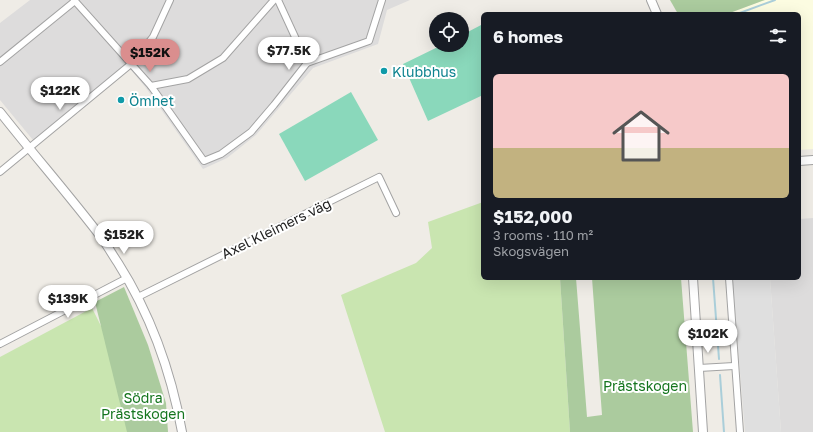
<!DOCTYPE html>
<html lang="en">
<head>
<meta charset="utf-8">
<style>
  body { margin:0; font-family:"Golos Text",sans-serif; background:#20242c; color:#f1f3f6; height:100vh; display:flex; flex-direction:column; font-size:15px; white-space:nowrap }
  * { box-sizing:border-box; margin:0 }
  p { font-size:13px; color:#9ea1a6 }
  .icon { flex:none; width:22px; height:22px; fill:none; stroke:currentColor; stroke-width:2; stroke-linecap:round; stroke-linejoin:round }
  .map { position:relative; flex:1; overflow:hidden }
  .panel { position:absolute; left:481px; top:12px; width:320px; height:268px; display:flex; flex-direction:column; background:#171b24; border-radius:6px; box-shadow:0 4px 16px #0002 }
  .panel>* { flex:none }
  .controls { position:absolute; left:429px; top:12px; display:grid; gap:8px }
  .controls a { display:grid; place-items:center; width:40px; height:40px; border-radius:50%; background:#171b24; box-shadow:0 4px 16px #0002; font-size:20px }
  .price { position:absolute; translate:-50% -34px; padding:0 9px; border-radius:14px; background:#fff; color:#222; font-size:13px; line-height:26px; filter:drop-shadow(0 1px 2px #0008) }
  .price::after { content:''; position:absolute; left:50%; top:24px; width:12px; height:9px; margin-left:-6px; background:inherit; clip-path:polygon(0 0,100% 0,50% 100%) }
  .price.selected { background:#da8e8e; color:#111 }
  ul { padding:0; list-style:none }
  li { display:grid; align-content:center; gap:8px; height:212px; padding:0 12px }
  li+li { border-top:1px solid #363941 }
  li span { display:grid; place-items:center; height:124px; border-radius:6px; color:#555 }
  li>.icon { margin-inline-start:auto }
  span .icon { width:72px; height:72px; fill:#fffc; stroke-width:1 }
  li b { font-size:17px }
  h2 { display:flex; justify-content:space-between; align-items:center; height:48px; padding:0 12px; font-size:17px }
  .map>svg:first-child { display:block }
  .residential { fill:#dddcdc }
  .education { fill:#fcfce1 }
  .grass { fill:#c9e5b0 }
  .forest { fill:#abcb9e }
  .pitch { fill:#8ad8bb }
  .parking { fill:#dfdfdf }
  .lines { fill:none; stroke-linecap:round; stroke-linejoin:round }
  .stream { stroke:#aaced9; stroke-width:2 }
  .minor-casing { stroke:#a3a3a3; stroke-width:8 }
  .tertiary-casing { stroke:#a3a3a3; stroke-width:10 }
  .minor { stroke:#fff; stroke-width:6 }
  .tertiary { stroke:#fff; stroke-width:8 }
  .culture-dot { fill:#0f9aa8; stroke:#fff; stroke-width:1.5 }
  .labels { text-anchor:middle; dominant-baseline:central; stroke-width:4; stroke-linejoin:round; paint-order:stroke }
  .culture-label { font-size:14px; fill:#0d838f; stroke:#fff; text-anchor:start }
  .street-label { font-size:14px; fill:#1f1f1f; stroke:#fff }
  .park-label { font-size:14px; fill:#15751e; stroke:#fff }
</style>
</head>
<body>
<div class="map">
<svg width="813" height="432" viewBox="0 0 813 432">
  <rect width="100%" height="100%" fill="#efece6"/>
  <g class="residential">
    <polygon points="30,0 410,0 387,10 378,44 313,68 256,135 227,158 203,169 146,88 126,64 33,140 0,100 0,23"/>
    <polygon points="813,218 813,432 781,432 770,278 799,278 799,219"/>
  </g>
  <polygon class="education" points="765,0 813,0 813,149 799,150 799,14 727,14"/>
  <g class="grass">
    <polygon points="483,202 483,278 560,278 570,432 385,432 341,295 416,263 432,248 428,222"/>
    <polygon points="92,308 134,392 137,432 0,432 0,357"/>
  </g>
  <g class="forest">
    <polygon points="670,0 765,0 727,14 678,14"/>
    <polygon points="560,278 576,278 587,417 602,415 592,278 681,278 693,432 570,432"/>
    <polygon points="124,287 148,345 166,403 168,432 127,432 95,302"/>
  </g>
  <g class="pitch">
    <polygon points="483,24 483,95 428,121 403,64 442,45 462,45 462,35"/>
    <polygon points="351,92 378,140 305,181 279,134"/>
  </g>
  <polygon class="parking" points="732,278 770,278 781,432 745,432"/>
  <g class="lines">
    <g class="stream">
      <polyline points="737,14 775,0"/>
      <polyline points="713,278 719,359"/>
      <polyline points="720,375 724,432"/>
    </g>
    <defs>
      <g id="minor">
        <polyline points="74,0 151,86 204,161 221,154 251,132 274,105 307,63 369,41 382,0"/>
        <polyline points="278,0 307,63"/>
        <polyline points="0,62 75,1"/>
        <polyline points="151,86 188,79 223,58 274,0"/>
        <polyline points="0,172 131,64 153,37 170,0"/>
        <polyline points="729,278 740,432"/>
        <polyline points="138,297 379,177 396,213"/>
        <polyline points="0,344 127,278"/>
        <polyline points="699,368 734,366"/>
      </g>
      <g id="tertiary">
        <polyline points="651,0 657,14"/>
        <path d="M0,112C33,154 69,195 101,237C107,245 112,254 118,263C151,315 171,371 182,432"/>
        <polyline points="799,161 813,160"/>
        <polyline points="693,278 703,432"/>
      </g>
    </defs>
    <use href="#minor" class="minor-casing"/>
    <use href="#tertiary" class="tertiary-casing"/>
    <use href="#minor" class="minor"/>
    <use href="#tertiary" class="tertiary"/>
  </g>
  <g class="culture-dot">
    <circle cx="384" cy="71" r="4"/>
    <circle cx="121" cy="100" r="4"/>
  </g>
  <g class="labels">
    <g class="culture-label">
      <text x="392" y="71">Klubbhus</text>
      <text x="129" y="100">Ömhet</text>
    </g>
    <g class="street-label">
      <text transform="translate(276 228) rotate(-26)">Axel Kleimers väg</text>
    </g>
    <g class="park-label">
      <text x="645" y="385">Prästskogen</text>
      <text x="143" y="397">Södra<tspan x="143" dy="16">Prästskogen</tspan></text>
    </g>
  </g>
</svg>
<div class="controls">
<a><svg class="icon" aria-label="locate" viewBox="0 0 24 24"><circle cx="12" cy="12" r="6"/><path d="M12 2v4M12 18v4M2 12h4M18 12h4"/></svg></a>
</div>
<b class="price" style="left:289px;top:71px">$77.5K</b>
<b class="price selected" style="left:150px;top:73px">$152K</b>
<b class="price" style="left:60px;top:111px">$122K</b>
<b class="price" style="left:124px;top:255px">$152K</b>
<b class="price" style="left:68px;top:319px">$139K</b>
<b class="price" style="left:708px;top:354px">$102K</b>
<section class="panel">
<h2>6 homes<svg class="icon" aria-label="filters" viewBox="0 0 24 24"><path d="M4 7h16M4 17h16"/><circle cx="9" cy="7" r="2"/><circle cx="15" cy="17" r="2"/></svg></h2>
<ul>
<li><span style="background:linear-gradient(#f6c9c9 60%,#c2b280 0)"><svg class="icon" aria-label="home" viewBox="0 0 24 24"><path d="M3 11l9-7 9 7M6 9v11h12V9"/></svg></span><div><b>$152,000</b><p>3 rooms · 110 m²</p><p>Skogsvägen</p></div></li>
</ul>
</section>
</div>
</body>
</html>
